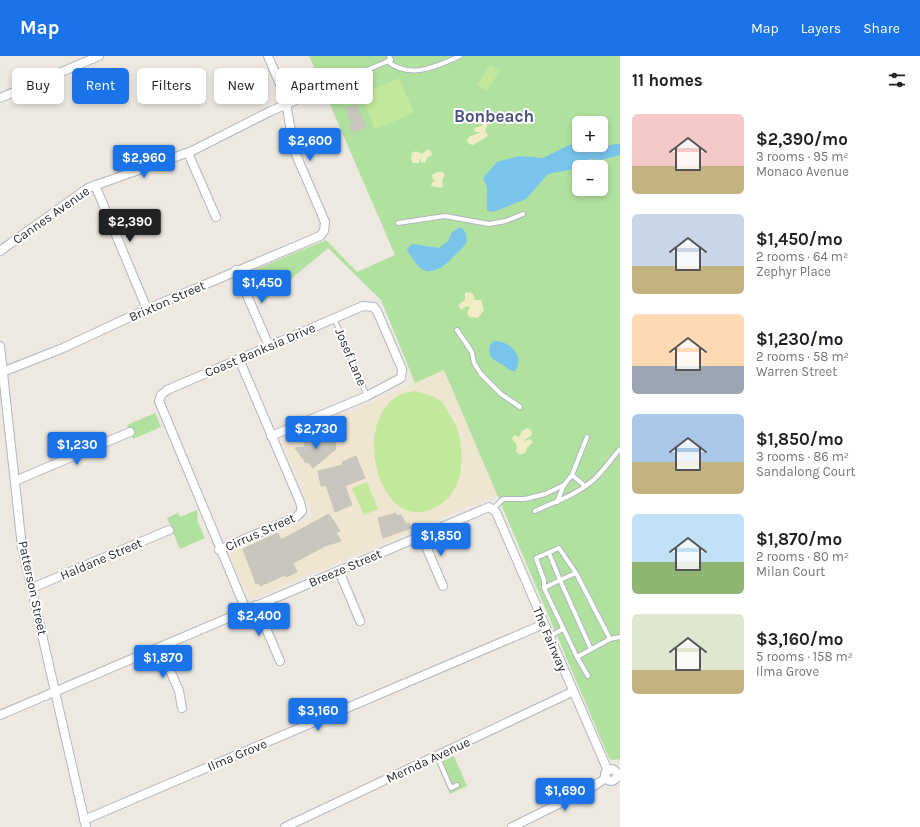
<!DOCTYPE html>
<html lang="en">
<head>
<meta charset="utf-8">
<style>
  body { margin:0; font-family:Karla,sans-serif; background:#f6f6f6; color:#202124; height:100vh; display:flex; flex-direction:column; font-size:15px; white-space:nowrap }
  * { box-sizing:border-box; margin:0 }
  p { font-size:13px; color:#757577 }
  .icon { flex:none; width:22px; height:22px; fill:none; stroke:currentColor; stroke-width:2; stroke-linecap:round; stroke-linejoin:round }
  .map { position:relative; flex:1; overflow:hidden }
  .sheet { display:flex; flex-direction:column; background:#fff; width:300px }
  .sheet>* { flex:none }
  .guide { position:absolute; left:12px; top:12px; width:380px; height:36px; display:flex; gap:8px }
  .controls { position:absolute; left:572px; top:60px; display:grid; gap:8px }
  .controls a { display:grid; place-items:center; width:36px; height:36px; border-radius:6px; background:#fff; box-shadow:0 2px 6px #0003; font-size:20px }
  .price { position:absolute; translate:-50% -34px; padding:0 9px; border-radius:4px; background:#1a73e8; color:#fff; font-size:13px; line-height:26px; filter:drop-shadow(0 1px 2px #0008) }
  .price::after { content:''; position:absolute; left:50%; top:24px; width:12px; height:9px; margin-left:-6px; background:inherit; clip-path:polygon(0 0,100% 0,50% 100%) }
  .price.active { background:#222; color:#fff }
  ul { padding:0; list-style:none }
  li { display:flex; align-items:center; gap:12px; height:100px; padding:0 12px }
  li span { display:grid; place-items:center; flex:none; width:112px; height:80px; border-radius:6px; color:#555 }
  li>.icon { margin-inline-start:auto }
  span .icon { width:48px; height:48px; fill:#fffc; stroke-width:1 }
  li b { font-size:17px }
  h2 { display:flex; justify-content:space-between; align-items:center; height:48px; padding:0 12px; font-size:17px }
  .chip { padding:0 14px; border-radius:6px; background:#fff; box-shadow:0 2px 6px #0003; font-size:14px; line-height:36px }
  .chip.active { background:#1a73e8; color:#fff }
  header { display:flex; align-items:center; gap:24px; box-sizing:border-box; height:56px; padding:0 20px; background:#1a73e8; color:#fff }
  header strong { font-size:19px }
  nav { display:flex; gap:22px; margin-inline-start:auto; font-size:14px }
  main { display:flex; flex:1; min-height:0 }
  .map>svg:first-child { display:block }
  .education { fill:#eee6d0 }
  .green { fill:#b1e19f; fill-rule:evenodd }
  .sand { fill:#f0ecc4 }
  .pitch { fill:#c2e89b }
  .water { fill:#78c4ea }
  .building { fill:#c9c6be; stroke:#c9c4b9 }
  .lines { fill:none; stroke-linecap:round; stroke-linejoin:round }
  .lane-casing { stroke:#b3b5bf; stroke-width:6 }
  .street-casing { stroke:#b3b5bf; stroke-width:10 }
  .lane { stroke:#fff; stroke-width:4 }
  .street { stroke:#fff; stroke-width:8 }
  .labels { text-anchor:middle; dominant-baseline:central; stroke-width:4; stroke-linejoin:round; paint-order:stroke }
  .street-label { font-size:13px; fill:#2c2c2c; stroke:#fff }
  .district-label { font-size:17px; font-weight:bold; fill:#4e537c; stroke:#fff }
</style>
</head>
<body>
<header>
<strong>Map</strong>
<nav><a>Map</a><a>Layers</a><a>Share</a></nav>
</header>
<main>
<div class="map">
<svg width="620" height="771" viewBox="0 0 620 771">
  <rect width="100%" height="100%" fill="#ede8e0"/>
  <polygon class="education" points="444,314 497,439 249,544 230,501 232,496 313,461 283,386"/>
  <g class="green">
    <path d="M309,0H620V703L612,704L609,702L444,314L415,327L381,244L328,192L261,248L248,220L249,216L326,184L357,216L395,199ZM579,67H601V89H579ZM579,111H601V133H579Z"/>
    <polygon points="155,357 161,371 133,383 127,369"/>
    <polygon points="197,454 198,466 205,482 180,493 167,462 178,457 180,461"/>
    <polygon points="454,700 467,730 450,738 437,708"/>
  </g>
  <g class="sand">
    <polygon points="486,64 489,67 485,74 488,80 473,89 469,88 467,84 470,80 480,77 480,76 475,76 474,72 481,70"/>
    <polygon points="428,93 431,95 432,99 427,102 425,107 421,106 420,102 419,107 413,107 411,103 412,97 416,95 422,98"/>
    <polygon points="437,116 442,116 445,118 442,125 443,130 441,132 431,130 432,126 435,125 432,122 432,119"/>
    <polygon points="469,236 473,238 475,244 481,244 484,254 478,262 469,261 467,257 470,251 467,250 461,254 458,249 465,244 465,237"/>
    <polygon points="527,372 531,374 532,378 530,381 524,384 525,385 530,383 533,386 527,392 525,397 519,399 516,395 517,389 512,383 514,379 519,381 522,375"/>
  </g>
  <g class="pitch">
    <polygon points="490,9 500,15 486,35 477,29"/>
    <polygon points="399,22 414,57 375,73 361,39"/>
    <path d="M416,335C424,338 436,340 442,346C444,348 446,353 448,356C451,361 455,367 457,372C463,390 464,417 454,434C449,443 441,449 432,453C377,477 350,360 402,338C406,336 412,336 416,335Z"/>
    <polygon points="367,426 378,453 364,459 352,432"/>
  </g>
  <g class="water">
    <polygon points="579,86 579,89 596,89 602,92 614,88 620,88 620,99 601,104 589,103 578,112 548,118 526,143 496,155 490,156 487,154 487,131 483,122 497,106 519,100 543,102 567,90"/>
    <path d="M461,171L466,177L467,186C464,191 460,194 456,198C446,209 428,226 415,206C412,202 409,198 407,193L412,188L439,192L448,185L452,176Z"/>
    <path d="M494,285C509,284 526,301 515,315C508,315 507,311 501,308C492,303 487,300 490,289Z"/>
  </g>
  <g class="building">
    <polygon points="356,48 366,71 352,76 349,69 352,68 346,53"/>
    <polygon points="324,379 326,386 335,385 336,393 313,412 308,406 306,407 295,392 305,391 303,383"/>
    <polygon points="356,400 365,422 345,430 352,449 335,456 326,429 321,430 318,415 343,409 342,406"/>
    <polygon points="396,457 397,460 401,459 406,468 409,467 411,472 383,482 378,462"/>
    <polygon points="329,458 340,475 336,477 341,485 325,490 293,507 297,516 286,521 285,519 260,530 259,527 256,528 243,493 278,477 281,484"/>
  </g>
  <g class="lines">
    <defs>
      <g id="lane">
        <path d="M387,5C411,24 437,10 460,0"/>
        <polyline points="323,32 391,4 389,0"/>
        <polyline points="398,167 445,160 489,168 506,165 523,158"/>
        <polyline points="334,262 367,340"/>
        <polyline points="457,274 472,296 474,307 481,318 501,338 520,351"/>
        <polyline points="572,419 585,430"/>
        <polyline points="557,446 564,429 572,419 587,381"/>
        <polyline points="493,453 503,443 525,443 545,438 564,429"/>
        <path d="M535,455C554,446 574,440 591,426C602,417 610,404 620,393"/>
        <polyline points="549,497 560,524 576,517"/>
        <polyline points="544,532 560,524 591,593"/>
        <polyline points="550,580 563,573"/>
        <polyline points="577,601 610,583 620,581"/>
        <polyline points="588,620 577,601 544,532 544,524 536,502 559,492 576,517 610,583"/>
        <polyline points="437,700 451,732 457,729"/>
      </g>
      <g id="street">
        <polyline points="0,42 99,0"/>
        <polyline points="188,97 216,161"/>
        <polyline points="95,129 147,253"/>
        <polyline points="0,195 88,132 192,95 271,55 323,32"/>
        <polyline points="236,214 269,290"/>
        <polyline points="0,290 22,491 86,771"/>
        <polyline points="0,317 63,292 147,253 320,180 324,175 325,166 294,94 285,40 268,0"/>
        <polyline points="15,425 130,376"/>
        <polyline points="421,479 443,530"/>
        <polyline points="219,494 296,461 302,455 300,446 239,303"/>
        <polyline points="339,515 360,565"/>
        <polyline points="32,532 169,474"/>
        <polyline points="256,549 280,605"/>
        <polyline points="246,554 159,345 161,339 167,334 363,250 374,251 377,255 402,313 401,322 367,340 271,380"/>
        <polyline points="160,591 179,635 182,652"/>
        <polyline points="0,659 489,451 496,456 608,715"/>
        <circle cx="611" cy="719" r="6"/>
        <polyline points="84,764 544,568"/>
        <polyline points="285,771 572,636"/>
        <polyline points="512,771 589,733 606,722"/>
      </g>
    </defs>
    <use href="#lane" class="lane-casing"/>
    <use href="#street" class="street-casing"/>
    <use href="#lane" class="lane"/>
    <use href="#street" class="street"/>
  </g>
  <g class="labels">
    <g class="street-label">
      <text transform="translate(51 159) rotate(-35)">Cannes Avenue</text>
      <text transform="translate(167 245) rotate(-24)">Brixton Street</text>
      <text transform="translate(260 294) rotate(-23)">Coast Banksia Drive</text>
      <text transform="translate(351 301) rotate(67)">Josef Lane</text>
      <text transform="translate(260 476) rotate(-24)">Cirrus Street</text>
      <text transform="translate(101 503) rotate(-23)">Haldane Street</text>
      <text transform="translate(345 512) rotate(-23)">Breeze Street</text>
      <text transform="translate(33 532) rotate(78)">Patterson Street</text>
      <text transform="translate(550 583) rotate(67)">The Fairway</text>
      <text transform="translate(237 699) rotate(-23)">Ilma Grove</text>
      <text transform="translate(428 704) rotate(-25)">Mernda Avenue</text>
    </g>
    <g class="district-label">
      <text x="494" y="60">Bonbeach</text>
    </g>
  </g>
</svg>
<div class="controls">
<a>+</a>
<a>−</a>
</div>
<b class="price" style="left:310px;top:106px">$2,600</b>
<b class="price" style="left:144px;top:123px">$2,960</b>
<b class="price active" style="left:130px;top:187px">$2,390</b>
<b class="price" style="left:262px;top:248px">$1,450</b>
<b class="price" style="left:316px;top:394px">$2,730</b>
<b class="price" style="left:77px;top:410px">$1,230</b>
<b class="price" style="left:441px;top:501px">$1,850</b>
<b class="price" style="left:259px;top:581px">$2,400</b>
<b class="price" style="left:163px;top:623px">$1,870</b>
<b class="price" style="left:318px;top:676px">$3,160</b>
<b class="price" style="left:565px;top:756px">$1,690</b>
<div class="guide">
<a class="chip">Buy</a>
<a class="chip active">Rent</a>
<a class="chip">Filters</a>
<a class="chip">New</a>
<a class="chip">Apartment</a>
</div>
</div>
<section class="sheet">
<h2>11 homes<svg class="icon" aria-label="filters" viewBox="0 0 24 24"><path d="M4 7h16M4 17h16"/><circle cx="9" cy="7" r="2"/><circle cx="15" cy="17" r="2"/></svg></h2>
<ul>
<li><span style="background:linear-gradient(#f6c9c9 65%,#c2b280 0)"><svg class="icon" aria-label="home" viewBox="0 0 24 24"><path d="M3 11l9-7 9 7M6 9v11h12V9"/></svg></span><div><b>$2,390/mo</b><p>3 rooms · 95 m²</p><p>Monaco Avenue</p></div></li>
<li><span style="background:linear-gradient(#c9d6e8 65%,#c2b280 0)"><svg class="icon" aria-label="home" viewBox="0 0 24 24"><path d="M3 11l9-7 9 7M6 9v11h12V9"/></svg></span><div><b>$1,450/mo</b><p>2 rooms · 64 m²</p><p>Zephyr Place</p></div></li>
<li><span style="background:linear-gradient(#ffd9b3 65%,#9aa5b1 0)"><svg class="icon" aria-label="home" viewBox="0 0 24 24"><path d="M3 11l9-7 9 7M6 9v11h12V9"/></svg></span><div><b>$1,230/mo</b><p>2 rooms · 58 m²</p><p>Warren Street</p></div></li>
<li><span style="background:linear-gradient(#a9c7e8 60%,#c2b280 0)"><svg class="icon" aria-label="home" viewBox="0 0 24 24"><path d="M3 11l9-7 9 7M6 9v11h12V9"/></svg></span><div><b>$1,850/mo</b><p>3 rooms · 86 m²</p><p>Sandalong Court</p></div></li>
<li><span style="background:linear-gradient(#bfe0f5 60%,#8fb573 0)"><svg class="icon" aria-label="home" viewBox="0 0 24 24"><path d="M3 11l9-7 9 7M6 9v11h12V9"/></svg></span><div><b>$1,870/mo</b><p>2 rooms · 80 m²</p><p>Milan Court</p></div></li>
<li><span style="background:linear-gradient(#dfe7d0 70%,#c2b280 0)"><svg class="icon" aria-label="home" viewBox="0 0 24 24"><path d="M3 11l9-7 9 7M6 9v11h12V9"/></svg></span><div><b>$3,160/mo</b><p>5 rooms · 158 m²</p><p>Ilma Grove</p></div></li>
</ul>
</section>
</main>
</body>
</html>
